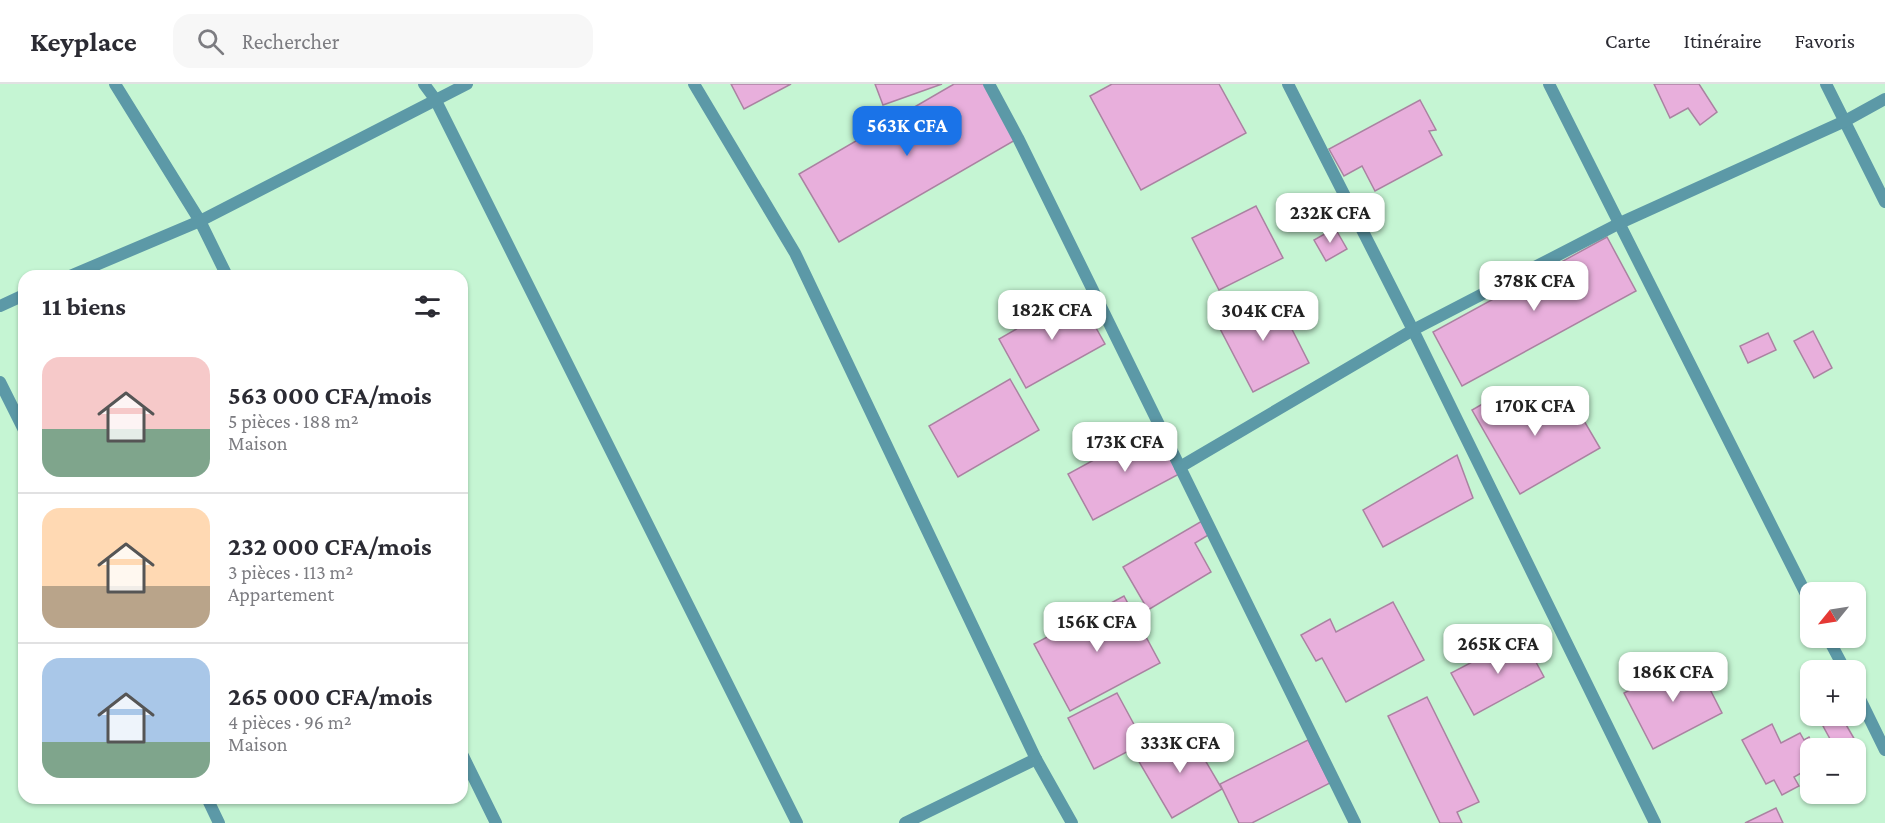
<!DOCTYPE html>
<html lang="fr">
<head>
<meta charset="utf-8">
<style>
  body { margin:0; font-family:"Crimson Pro",serif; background:#f7f7f7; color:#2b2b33; height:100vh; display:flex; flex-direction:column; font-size:22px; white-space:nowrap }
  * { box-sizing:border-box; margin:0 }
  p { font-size:20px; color:#7c7c81 }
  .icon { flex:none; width:33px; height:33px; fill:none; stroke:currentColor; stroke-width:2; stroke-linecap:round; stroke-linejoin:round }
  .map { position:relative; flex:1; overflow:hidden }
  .details { position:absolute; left:18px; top:186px; width:450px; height:534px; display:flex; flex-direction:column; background:#fff; border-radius:18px; box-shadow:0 2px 4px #0004 }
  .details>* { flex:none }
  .needle { width:39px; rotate:240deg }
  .fabs { position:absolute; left:1800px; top:498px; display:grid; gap:12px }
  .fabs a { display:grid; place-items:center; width:66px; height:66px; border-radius:12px; background:#fff; box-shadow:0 2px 4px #0004; font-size:30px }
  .price { position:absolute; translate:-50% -51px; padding:0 14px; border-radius:12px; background:#fff; color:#222; font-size:20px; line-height:39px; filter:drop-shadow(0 2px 3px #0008) }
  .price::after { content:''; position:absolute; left:50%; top:36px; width:18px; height:14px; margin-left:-9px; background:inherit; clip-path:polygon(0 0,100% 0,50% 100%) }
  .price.on { background:#1a73e8; color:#fff }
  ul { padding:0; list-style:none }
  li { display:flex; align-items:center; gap:18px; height:150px; padding:0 24px }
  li+li { border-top:2px solid #e1e1e2 }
  li span { display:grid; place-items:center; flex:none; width:168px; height:120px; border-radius:18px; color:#555 }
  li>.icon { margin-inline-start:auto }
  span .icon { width:72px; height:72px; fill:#fffc; stroke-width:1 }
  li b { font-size:26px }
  h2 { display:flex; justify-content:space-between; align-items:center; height:72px; padding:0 24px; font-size:26px }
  header { display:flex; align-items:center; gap:36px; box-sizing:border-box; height:84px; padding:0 30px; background:#fff; border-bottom:2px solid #e1e1e2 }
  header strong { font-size:28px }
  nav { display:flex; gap:33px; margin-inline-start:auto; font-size:21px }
  .search { width:420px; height:54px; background:#f7f7f7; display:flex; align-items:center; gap:15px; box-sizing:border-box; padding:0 21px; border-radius:18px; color:#7c7c81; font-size:22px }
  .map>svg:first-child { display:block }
  .building { fill:#e8afdc; stroke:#aa82a1; stroke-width:1.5 }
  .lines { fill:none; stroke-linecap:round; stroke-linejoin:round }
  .street { stroke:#5c99a7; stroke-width:12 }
</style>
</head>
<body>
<header>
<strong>Keyplace</strong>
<div class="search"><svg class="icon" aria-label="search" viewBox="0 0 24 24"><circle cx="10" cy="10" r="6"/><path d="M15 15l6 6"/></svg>Rechercher</div>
<nav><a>Carte</a><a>Itinéraire</a><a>Favoris</a></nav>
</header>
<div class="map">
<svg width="1885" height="739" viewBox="0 0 1885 739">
  <rect width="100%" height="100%" fill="#c5f5d3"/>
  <g class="building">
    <polygon points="731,0 791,0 744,25"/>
    <polygon points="875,0 942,0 883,21"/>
    <polygon points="954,0 985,0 1017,55 839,158 799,90"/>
    <polygon points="1112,0 1219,0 1246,49 1141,106 1090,12"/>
    <polygon points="1654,0 1699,0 1717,28 1700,41 1688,24 1670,34"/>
    <polygon points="1420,16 1436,46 1429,47 1442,71 1375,107 1362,82 1344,92 1329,65"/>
    <polygon points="1256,122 1283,174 1219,206 1192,154"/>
    <polygon points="1335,144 1347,165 1326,177 1314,156"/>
    <polygon points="1607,153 1636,207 1462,302 1433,248"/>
    <polygon points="1273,208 1309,279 1253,308 1216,237"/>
    <polygon points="1077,210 1105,260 1026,304 999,255"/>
    <polygon points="1813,247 1832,284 1814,294 1794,257"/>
    <polygon points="1768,249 1776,266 1748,279 1740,262"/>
    <polygon points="1010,295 1039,346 958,393 929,342"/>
    <polygon points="1510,304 1525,330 1566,306 1600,364 1520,410 1472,326"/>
    <polygon points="1156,342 1181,389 1093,436 1068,390"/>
    <polygon points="1457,371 1473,414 1383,463 1363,426"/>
    <polygon points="1202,437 1210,450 1195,459 1211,488 1148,526 1123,483"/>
    <polygon points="1124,512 1160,579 1070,627 1034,560"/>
    <polygon points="1393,518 1424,576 1346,618 1322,574 1316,577 1301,551 1330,535 1336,548"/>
    <polygon points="1522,552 1544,593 1474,631 1451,589"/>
    <polygon points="1693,572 1722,629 1653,665 1624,609"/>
    <polygon points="1117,609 1144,659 1094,685 1068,634"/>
    <polygon points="1427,613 1479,718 1457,728 1462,739 1440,739 1388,632"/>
    <polygon points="1841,632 1863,670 1856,674 1856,664 1835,664 1823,642"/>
    <polygon points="1772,640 1781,659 1800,649 1804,656 1809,653 1814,664 1808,668 1810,673 1810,684 1794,693 1799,702 1782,711 1774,696 1766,700 1742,656"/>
    <polygon points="1188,647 1222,705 1172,734 1138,676"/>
    <polygon points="1308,656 1330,699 1252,739 1239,739 1220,700"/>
    <polygon points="1776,724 1783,739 1745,739"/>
  </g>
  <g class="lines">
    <g class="street">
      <polyline points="115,0 200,137 227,192"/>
      <polyline points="424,0 435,15 797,739"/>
      <polyline points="694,0 795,169 1036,675 1072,739"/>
      <polyline points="989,0 1018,54 1355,739"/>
      <polyline points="1288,0 1413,246 1655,739"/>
      <polyline points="1549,0 1810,518"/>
      <polyline points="1826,0 1885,118"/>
      <polyline points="70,192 200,137 467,0"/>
      <polyline points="0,222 24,211"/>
      <polyline points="0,298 24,346"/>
      <polyline points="1180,383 1413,246 1620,139 1845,37 1885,15"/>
      <polyline points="1828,554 1845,586"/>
      <polyline points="1856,607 1885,666"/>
      <polyline points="462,670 496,739"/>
      <polyline points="207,714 219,739"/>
      <polyline points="905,739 1036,675"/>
    </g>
  </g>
</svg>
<div class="fabs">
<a><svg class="needle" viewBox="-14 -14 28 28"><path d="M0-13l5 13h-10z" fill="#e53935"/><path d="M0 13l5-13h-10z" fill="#7c7c81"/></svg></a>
<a>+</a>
<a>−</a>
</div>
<b class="price on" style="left:907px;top:73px">563K CFA</b>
<b class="price" style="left:1330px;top:160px">232K CFA</b>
<b class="price" style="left:1534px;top:228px">378K CFA</b>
<b class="price" style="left:1052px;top:257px">182K CFA</b>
<b class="price" style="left:1263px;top:258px">304K CFA</b>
<b class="price" style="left:1535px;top:353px">170K CFA</b>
<b class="price" style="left:1125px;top:389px">173K CFA</b>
<b class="price" style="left:1097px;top:569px">156K CFA</b>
<b class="price" style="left:1498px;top:591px">265K CFA</b>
<b class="price" style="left:1673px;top:619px">186K CFA</b>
<b class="price" style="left:1180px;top:690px">333K CFA</b>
<section class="details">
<h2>11 biens<svg class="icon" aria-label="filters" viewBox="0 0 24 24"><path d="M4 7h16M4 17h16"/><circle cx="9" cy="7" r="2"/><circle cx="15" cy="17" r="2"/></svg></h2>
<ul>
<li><span style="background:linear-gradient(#f6c9c9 60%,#7fa58c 0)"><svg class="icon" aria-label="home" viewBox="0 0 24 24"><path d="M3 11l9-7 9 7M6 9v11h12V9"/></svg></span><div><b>563 000 CFA/mois</b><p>5 pièces · 188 m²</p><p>Maison</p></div></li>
<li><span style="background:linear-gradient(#ffd9b3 65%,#b9a48a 0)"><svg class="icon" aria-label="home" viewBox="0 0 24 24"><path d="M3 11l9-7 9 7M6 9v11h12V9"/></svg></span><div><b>232 000 CFA/mois</b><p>3 pièces · 113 m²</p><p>Appartement</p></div></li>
<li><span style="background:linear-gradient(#a9c7e8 70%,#7fa58c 0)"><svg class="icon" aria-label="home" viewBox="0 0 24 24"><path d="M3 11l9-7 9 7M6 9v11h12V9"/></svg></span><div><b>265 000 CFA/mois</b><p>4 pièces · 96 m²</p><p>Maison</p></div></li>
</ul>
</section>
</div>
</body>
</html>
